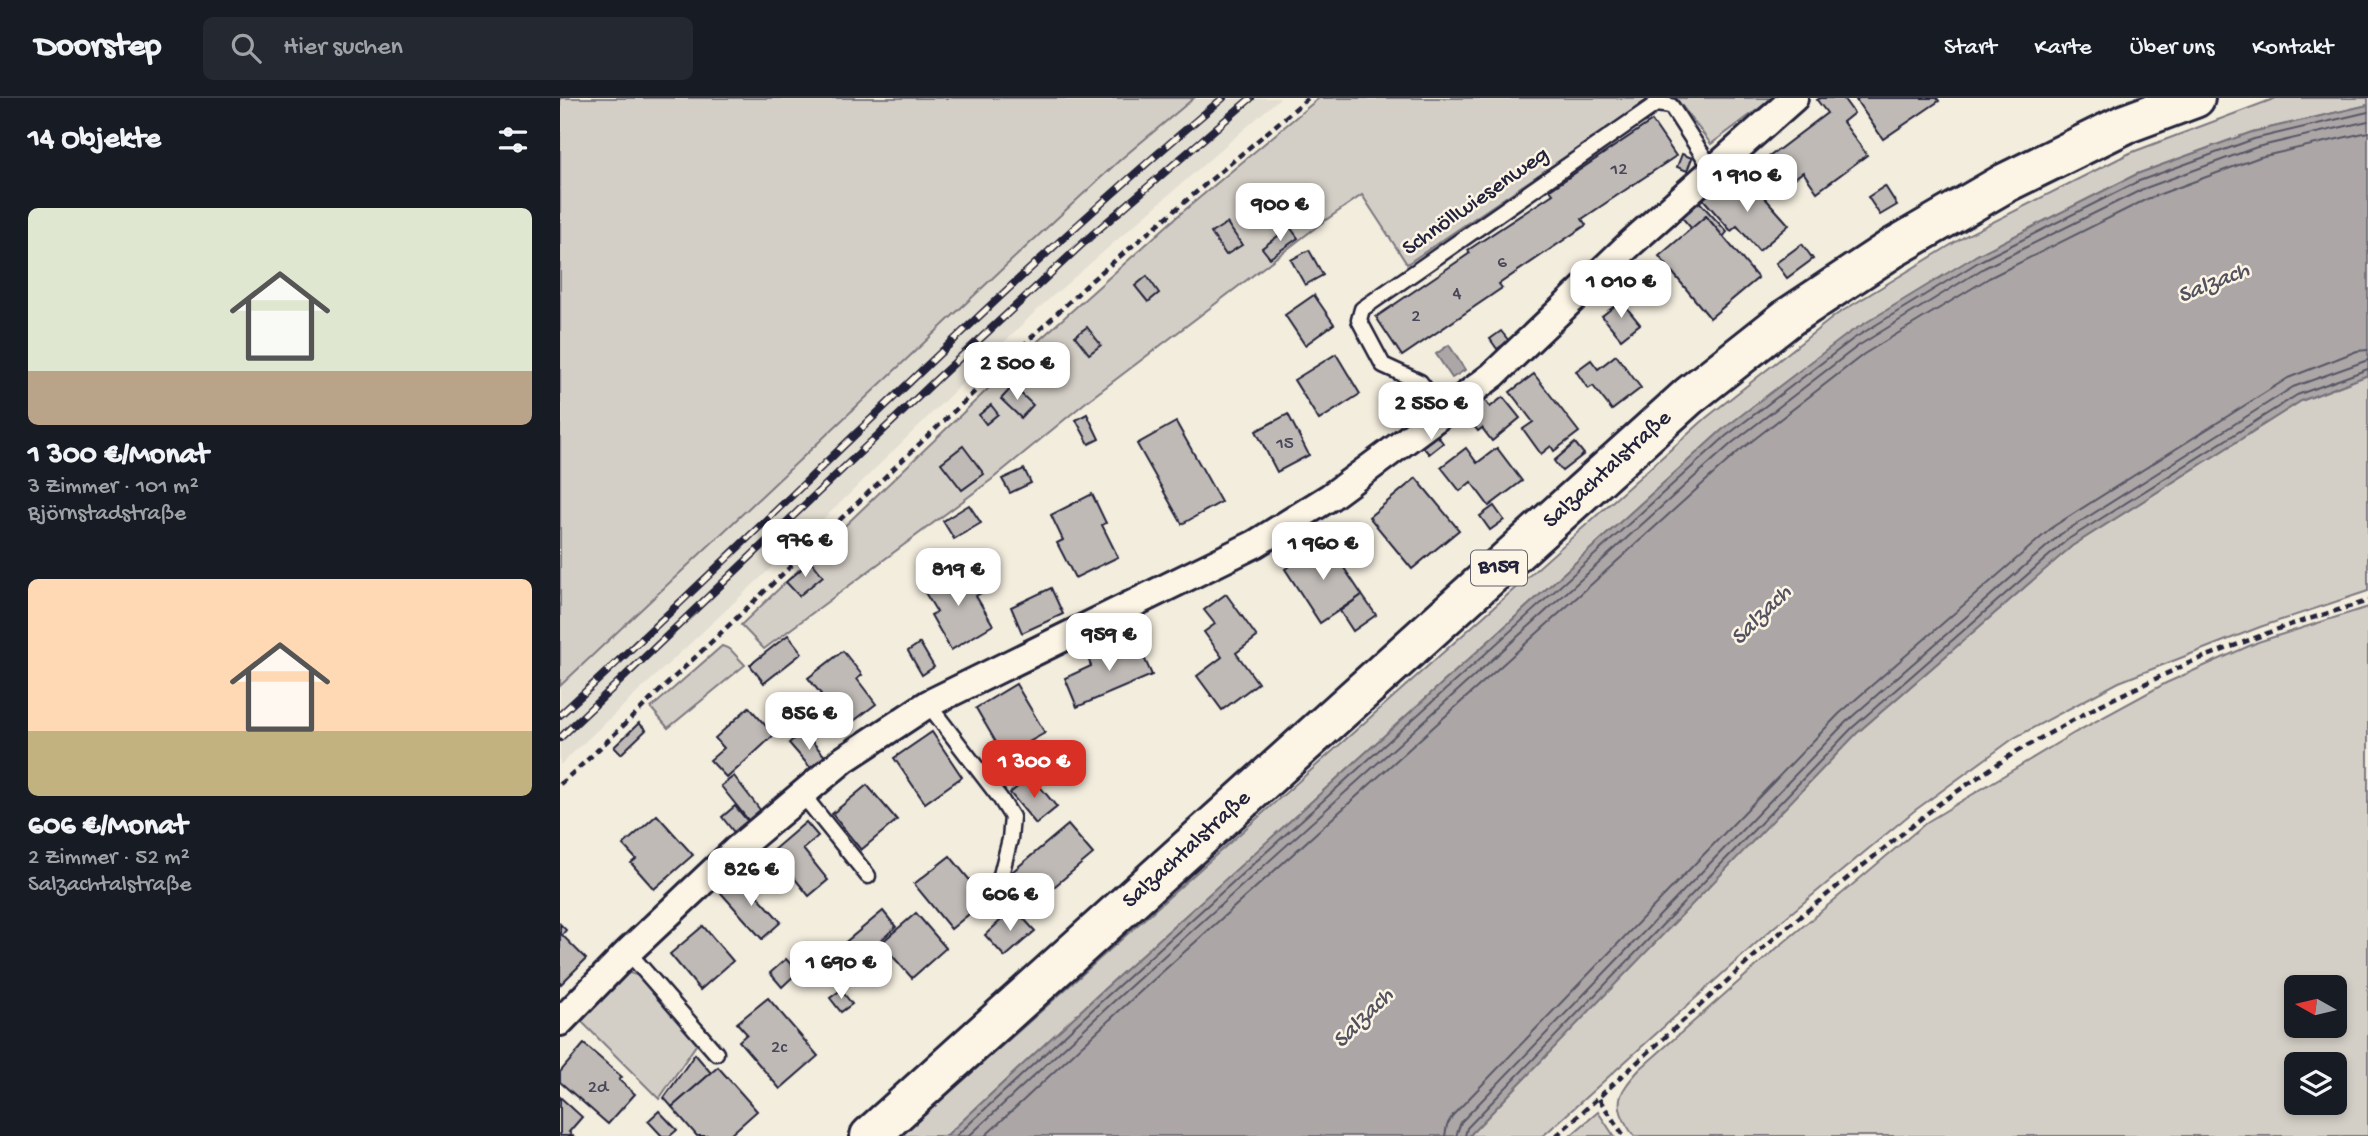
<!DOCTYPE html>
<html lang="de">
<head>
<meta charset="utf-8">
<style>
  body { margin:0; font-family:"Gochi Hand",sans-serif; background:#242831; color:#f1f3f6; height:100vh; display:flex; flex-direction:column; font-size:26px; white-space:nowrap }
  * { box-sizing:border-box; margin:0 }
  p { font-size:23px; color:#9ea1a6 }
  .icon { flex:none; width:38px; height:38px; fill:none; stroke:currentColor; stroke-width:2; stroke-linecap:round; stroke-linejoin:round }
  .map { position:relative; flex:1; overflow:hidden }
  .side { display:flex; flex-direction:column; background:#171b24; width:560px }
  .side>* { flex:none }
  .needle { width:46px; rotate:278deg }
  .fabs { position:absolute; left:1724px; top:877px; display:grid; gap:14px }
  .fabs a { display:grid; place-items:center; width:63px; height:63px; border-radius:10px; background:#171b24; box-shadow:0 4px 10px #0003; font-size:35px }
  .price { position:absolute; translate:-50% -60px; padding:0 16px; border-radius:14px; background:#fff; color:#222; font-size:23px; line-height:46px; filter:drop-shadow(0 2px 4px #0008) }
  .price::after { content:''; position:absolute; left:50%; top:42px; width:21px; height:16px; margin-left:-10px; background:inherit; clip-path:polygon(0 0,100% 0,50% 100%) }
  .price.active { background:#d93025; color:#fff }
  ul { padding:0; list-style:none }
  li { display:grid; align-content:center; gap:14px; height:371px; padding:0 28px }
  li span { display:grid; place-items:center; height:217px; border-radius:10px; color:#555 }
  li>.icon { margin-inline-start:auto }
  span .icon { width:126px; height:126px; fill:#fffc; stroke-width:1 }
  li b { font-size:30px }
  h2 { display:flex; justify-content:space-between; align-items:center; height:84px; padding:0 28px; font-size:30px }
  header { display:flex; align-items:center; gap:42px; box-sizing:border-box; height:98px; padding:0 35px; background:#171b24; border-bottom:2px solid #363941 }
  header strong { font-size:33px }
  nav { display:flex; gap:38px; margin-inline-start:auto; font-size:24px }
  .search { width:490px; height:63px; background:#242831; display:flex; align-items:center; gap:18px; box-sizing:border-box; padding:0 24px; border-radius:10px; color:#9ea1a6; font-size:26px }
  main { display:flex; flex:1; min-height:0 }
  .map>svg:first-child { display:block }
  .built { fill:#e3ded2 }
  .green { fill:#d4cfc6; stroke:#7b7880; stroke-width:2; fill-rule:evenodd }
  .water { fill:#aca7a6; stroke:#75727b; stroke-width:2 }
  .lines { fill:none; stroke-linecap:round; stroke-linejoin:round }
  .shore { stroke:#595766; stroke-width:2 }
  .building { fill:#bfbab6; stroke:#22223b; stroke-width:2 }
  .lane-casing { stroke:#22223b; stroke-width:19 }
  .street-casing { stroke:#22223b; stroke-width:32 }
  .primary-casing { stroke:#22223b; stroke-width:44 }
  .path { stroke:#22223b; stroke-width:4.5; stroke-dasharray:7 5; stroke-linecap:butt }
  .lane { stroke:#fcf5e5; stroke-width:14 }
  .street { stroke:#fcf5e5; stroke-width:26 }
  .primary { stroke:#fcf5e5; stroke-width:38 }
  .rail-casing { stroke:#22223b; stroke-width:8 }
  .rail { stroke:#fcf5e5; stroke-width:5; stroke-dasharray:16; stroke-linecap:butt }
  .labels { text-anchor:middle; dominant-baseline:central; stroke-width:5; stroke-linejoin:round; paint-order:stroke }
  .number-label { font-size:19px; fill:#49485a }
  .shield { fill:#fcf5e5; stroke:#63616e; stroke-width:2 }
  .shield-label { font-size:21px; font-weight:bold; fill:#22223b }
  .street-label { font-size:23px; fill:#22223b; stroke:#fcf5e5 }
  .water-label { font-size:24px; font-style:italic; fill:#525160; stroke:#fcf5e5 }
</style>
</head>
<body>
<header>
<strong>Doorstep</strong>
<div class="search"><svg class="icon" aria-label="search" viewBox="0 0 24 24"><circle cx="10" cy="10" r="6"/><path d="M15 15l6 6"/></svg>Hier suchen</div>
<nav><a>Start</a><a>Karte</a><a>Über uns</a><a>Kontakt</a></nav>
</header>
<main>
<section class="side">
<h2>14 Objekte<svg class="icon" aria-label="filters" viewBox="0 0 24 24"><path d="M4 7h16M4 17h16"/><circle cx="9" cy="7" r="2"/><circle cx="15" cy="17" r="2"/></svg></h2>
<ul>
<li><span style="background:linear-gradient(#dfe7d0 75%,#b9a48a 0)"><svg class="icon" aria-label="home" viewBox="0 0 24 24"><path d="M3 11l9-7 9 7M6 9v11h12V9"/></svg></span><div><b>1 300 €/Monat</b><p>3 Zimmer · 101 m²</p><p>Björnstadstraße</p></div></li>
<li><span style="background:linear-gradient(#ffd9b3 70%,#c2b280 0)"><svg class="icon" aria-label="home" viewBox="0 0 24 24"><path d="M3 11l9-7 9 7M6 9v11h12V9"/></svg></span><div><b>606 €/Monat</b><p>2 Zimmer · 52 m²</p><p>Salzachtalstraße</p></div></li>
</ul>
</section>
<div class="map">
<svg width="1808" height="1038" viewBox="0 0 1808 1038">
  <rect width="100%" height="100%" fill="#f3edde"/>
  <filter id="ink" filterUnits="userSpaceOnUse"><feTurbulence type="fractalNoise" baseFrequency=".0143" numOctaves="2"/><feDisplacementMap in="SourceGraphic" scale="14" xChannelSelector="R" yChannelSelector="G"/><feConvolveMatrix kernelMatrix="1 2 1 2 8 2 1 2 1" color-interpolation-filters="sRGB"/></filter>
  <g filter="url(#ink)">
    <polygon class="built" points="634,0 720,0 479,210 275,410 0,667 0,588 439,174 561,61"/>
    <g class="green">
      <polygon points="0,0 634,0 561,61 439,174 0,588"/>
      <polygon points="759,0 1092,0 847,166 802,97 763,124 526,304 431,382 204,551 181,527 477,244 620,116"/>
      <polygon points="1116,0 1213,0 1151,46"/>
      <polygon points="1716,0 1808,0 1808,7 1692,34 1577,76 1417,157 1162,332 541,894 386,1038 341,1038 1146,320 1276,217 1407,137 1570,55"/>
      <polygon points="1808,277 1808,493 1700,529 1559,584 1454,640 1354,713 1213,830 983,1038 909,1038 1297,635 1512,448 1741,303"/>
      <path d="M1808,509V1038H1074C1052,1008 1056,997 1080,971L1210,856L1367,724L1514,635L1606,585L1698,544ZM1736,889H1774V928H1736ZM1736,966H1774V1004H1736Z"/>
      <polygon points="162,548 170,551 185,567 108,630 91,610"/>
      <polygon points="70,875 79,878 138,944 99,1001 19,921 62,876"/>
      <polygon points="1038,1014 1054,1038 1010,1038"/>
    </g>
    <g class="water">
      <polygon points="1808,7 1808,277 1741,303 1512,448 1297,635 909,1038 386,1038 541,894 1162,332 1289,235 1417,157 1577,76 1692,34"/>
      <polygon points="889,247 905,272 892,280 876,256"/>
    </g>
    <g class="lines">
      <g class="shore">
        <polyline points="396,1038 546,899 1166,338 1293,241 1420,163 1579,83 1694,41 1808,14"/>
        <polyline points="409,1038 552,905 1172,345 1298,248 1424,170 1583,91 1697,49 1808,23"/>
        <polyline points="425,1038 559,913 1179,353 1304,256 1429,180 1587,101 1700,59 1808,34"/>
        <polyline points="885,1038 887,1027 893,1017 1279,616 1494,428 1728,280 1797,253 1808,252"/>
        <polyline points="896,1038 901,1024 1286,624 1501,436 1733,289 1808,262"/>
        <polyline points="905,1038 907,1030 1292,630 1507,442 1737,297 1808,271"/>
      </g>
    </g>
    <g class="building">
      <polygon points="1260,0 1283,0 1294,15 1283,24 1307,57 1257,94 1243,74 1224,88 1205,62 1267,15 1257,2"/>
      <polygon points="1299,0 1377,0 1379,3 1323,41 1296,2"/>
      <polygon points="1092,23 1116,58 1022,121 1026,127 939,186 942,190 842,258 816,219 910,155 908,152 993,96 990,92"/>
      <polygon points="1122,56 1132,60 1127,73 1117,69"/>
      <polygon points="1166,80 1185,102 1197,91 1229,127 1199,153 1177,128 1171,133 1143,101"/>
      <polygon points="1325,88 1337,107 1320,117 1308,99"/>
      <polygon points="1135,99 1167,134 1163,139 1146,118 1132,131 1118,115"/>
      <polygon points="1146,118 1198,180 1150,220 1099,158"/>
      <polygon points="667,125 682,147 666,157 651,135"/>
      <polygon points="730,129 738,140 710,160 702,150"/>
      <polygon points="1242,146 1253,161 1227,180 1216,165"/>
      <polygon points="749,152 763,177 745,187 731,162"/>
      <polygon points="587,178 599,195 588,204 575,188"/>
      <polygon points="754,197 774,226 745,247 725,217"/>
      <polygon points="1061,203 1080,226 1061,241 1042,218"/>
      <polygon points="527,229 541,247 529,256 515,238"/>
      <polygon points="941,233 949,243 937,251 930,241"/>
      <polygon points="776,256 800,296 759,322 734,282"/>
      <polygon points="1056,257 1081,290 1052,312 1033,288 1028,291 1016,273 1031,262 1038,271"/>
      <polygon points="974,276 1019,334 994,353 991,348 981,356 963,331 973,324 950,294"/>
      <polygon points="453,288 473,307 461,320 441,301"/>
      <polygon points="922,299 930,309 943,299 960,320 932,343 922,330 918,333 903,314"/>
      <polygon points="431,307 438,316 426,326 419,317"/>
      <polygon points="527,316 539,341 529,346 516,322"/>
      <polygon points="728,316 749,357 717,374 696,333"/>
      <polygon points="616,324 661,404 622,426 577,346"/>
      <polygon points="873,332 883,345 869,356 859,344"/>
      <polygon points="1015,345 1024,356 1002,373 994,363"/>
      <polygon points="403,348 424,376 402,392 381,365"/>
      <polygon points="906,350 917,365 937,350 962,383 929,408 911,384 900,393 881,369"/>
      <polygon points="464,371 471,385 450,395 442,381"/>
      <polygon points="856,380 899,432 852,471 809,419"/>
      <polygon points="532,396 546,425 542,427 558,459 515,480 497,445 503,442 491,417"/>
      <polygon points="409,407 421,425 394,441 383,423"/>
      <polygon points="934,408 944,422 930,432 920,418"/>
      <polygon points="766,443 802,497 760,525 725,471"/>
      <polygon points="251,463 263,478 239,498 226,484"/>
      <polygon points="405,468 421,495 416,498 433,527 391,552 371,517 377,514 364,493"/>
      <polygon points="491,490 503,516 462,535 451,509"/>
      <polygon points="666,496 697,539 676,555 698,585 662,612 637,578 662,559 644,534 655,526 644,512"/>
      <polygon points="802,497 816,517 793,533 780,513"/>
      <polygon points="228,537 242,555 204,585 190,567"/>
      <polygon points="575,540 592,577 517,609 505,580 531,568 528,560"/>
      <polygon points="360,545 374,569 362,577 348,553"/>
      <polygon points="283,553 302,577 297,581 316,606 278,635 253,602 261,596 248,580"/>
      <polygon points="456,586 485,635 444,658 416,610"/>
      <polygon points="189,609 214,637 167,680 150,662 164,650 155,640"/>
      <polygon points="79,625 86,632 61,656 54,649"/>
      <polygon points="243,633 268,662 254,674 229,645"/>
      <polygon points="372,634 402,679 365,705 334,660"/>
      <polygon points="174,678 201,713 189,723 161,688"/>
      <polygon points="471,678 497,709 476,726 450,695"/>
      <polygon points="307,687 337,722 301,752 272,716"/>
      <polygon points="175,708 191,727 177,738 162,719"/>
      <polygon points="97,717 133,757 94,791 71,765 76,761 63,747"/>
      <polygon points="246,724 258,738 243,751 268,782 249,798 212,753"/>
      <polygon points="508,727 533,756 476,804 452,774"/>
      <polygon points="390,758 426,802 391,831 354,786"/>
      <polygon points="180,778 221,824 202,841 161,795"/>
      <polygon points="454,810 475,833 445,859 425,837"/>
      <polygon points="323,813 336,829 311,851 316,857 282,885 264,862"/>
      <polygon points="356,815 386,850 352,880 321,845"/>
      <polygon points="0,826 6,832 2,837 26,861 0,887"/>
      <polygon points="143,828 173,863 140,892 110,856"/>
      <polygon points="226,861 238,874 222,889 210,875"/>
      <polygon points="281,892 292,906 281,914 270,900"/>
      <polygon points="208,900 258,958 220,991 179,943 187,936 177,925"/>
      <polygon points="24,946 62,979 59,982 75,996 48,1026 0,984 0,974"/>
      <polygon points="135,956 151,975 112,1009 104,1000"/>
      <polygon points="158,969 197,1013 169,1038 137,1038 112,1009"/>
      <polygon points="0,999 22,1019 9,1034 13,1038 0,1038"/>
      <polygon points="99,1013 117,1032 110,1038 102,1038 88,1023"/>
    </g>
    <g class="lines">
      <defs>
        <g id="lane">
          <polyline points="883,315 860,284 823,267 799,222 802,211 1096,6 1111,8 1153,73"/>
          <polyline points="368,606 440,700 452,719 450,741 438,789"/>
          <polyline points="242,696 308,778"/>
          <polyline points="68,854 156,955"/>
        </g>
        <polyline id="street" points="0,924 68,854 177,751 283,662 368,606 695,446 770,399 883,315 933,277 1070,146 1234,0"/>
        <g id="primary">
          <path id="s1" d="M310,1038L1129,298L1229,219L1333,150L1445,85L1565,26L1635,0"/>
        </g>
      </defs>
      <use href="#lane" class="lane-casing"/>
      <use href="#street" class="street-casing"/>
      <use href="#primary" class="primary-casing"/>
      <g class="path">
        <polyline points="0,686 25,664 532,182 748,0"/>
        <polyline points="1039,1001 1064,1038"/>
        <polyline points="996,1038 1221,834 1380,705 1454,655 1542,606 1629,565 1726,528 1808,503"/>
      </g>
      <use href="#lane" class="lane"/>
      <use href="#street" class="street"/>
      <use href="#primary" class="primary"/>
      <defs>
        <g id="rail">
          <path d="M0,617C223,413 431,194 663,0"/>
          <polyline points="0,640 377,281 533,136 691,0"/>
        </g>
      </defs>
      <use href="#rail" class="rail-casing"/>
      <use href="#rail" class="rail"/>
    </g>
  </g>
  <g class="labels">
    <g class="number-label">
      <text x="1059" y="72">12</text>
      <text x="942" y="165">6</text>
      <text x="897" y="196">4</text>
      <text x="856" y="219">2</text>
      <text x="725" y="346">15</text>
      <text x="219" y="950">2c</text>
      <text x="38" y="990">2d</text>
    </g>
    <rect class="shield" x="911" y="452.5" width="56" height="35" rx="5"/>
    <g class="shield-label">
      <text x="939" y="470">B159</text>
    </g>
    <g class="street-label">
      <text transform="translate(916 104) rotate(-35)">Schnöllwiesenweg</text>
      <text stroke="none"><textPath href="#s1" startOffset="994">Salzachtalstraße</textPath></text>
      <text stroke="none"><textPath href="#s1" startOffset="427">Salzachtalstraße</textPath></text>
    </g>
    <g class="water-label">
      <text transform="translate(1654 186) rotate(-22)">Salzach</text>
      <text transform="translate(1202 518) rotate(-45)">Salzach</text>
      <text transform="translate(804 921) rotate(-45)">Salzach</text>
    </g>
  </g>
</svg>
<div class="fabs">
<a><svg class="needle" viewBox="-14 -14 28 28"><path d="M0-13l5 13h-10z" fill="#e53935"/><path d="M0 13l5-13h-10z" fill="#9ea1a6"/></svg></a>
<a><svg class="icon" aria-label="layers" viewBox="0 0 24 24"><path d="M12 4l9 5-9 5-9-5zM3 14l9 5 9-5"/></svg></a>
</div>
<b class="price" style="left:1187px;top:116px">1 910 €</b>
<b class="price" style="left:720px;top:145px">900 €</b>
<b class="price" style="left:1061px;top:222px">1 010 €</b>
<b class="price" style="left:457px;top:304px">2 500 €</b>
<b class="price" style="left:871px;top:344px">2 550 €</b>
<b class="price" style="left:245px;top:481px">976 €</b>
<b class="price" style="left:763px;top:484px">1 960 €</b>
<b class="price" style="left:398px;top:510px">819 €</b>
<b class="price" style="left:549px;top:575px">959 €</b>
<b class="price" style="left:249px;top:654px">856 €</b>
<b class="price active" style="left:474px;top:702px">1 300 €</b>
<b class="price" style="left:191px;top:810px">826 €</b>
<b class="price" style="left:450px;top:835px">606 €</b>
<b class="price" style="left:281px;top:903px">1 690 €</b>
</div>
</main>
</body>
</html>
